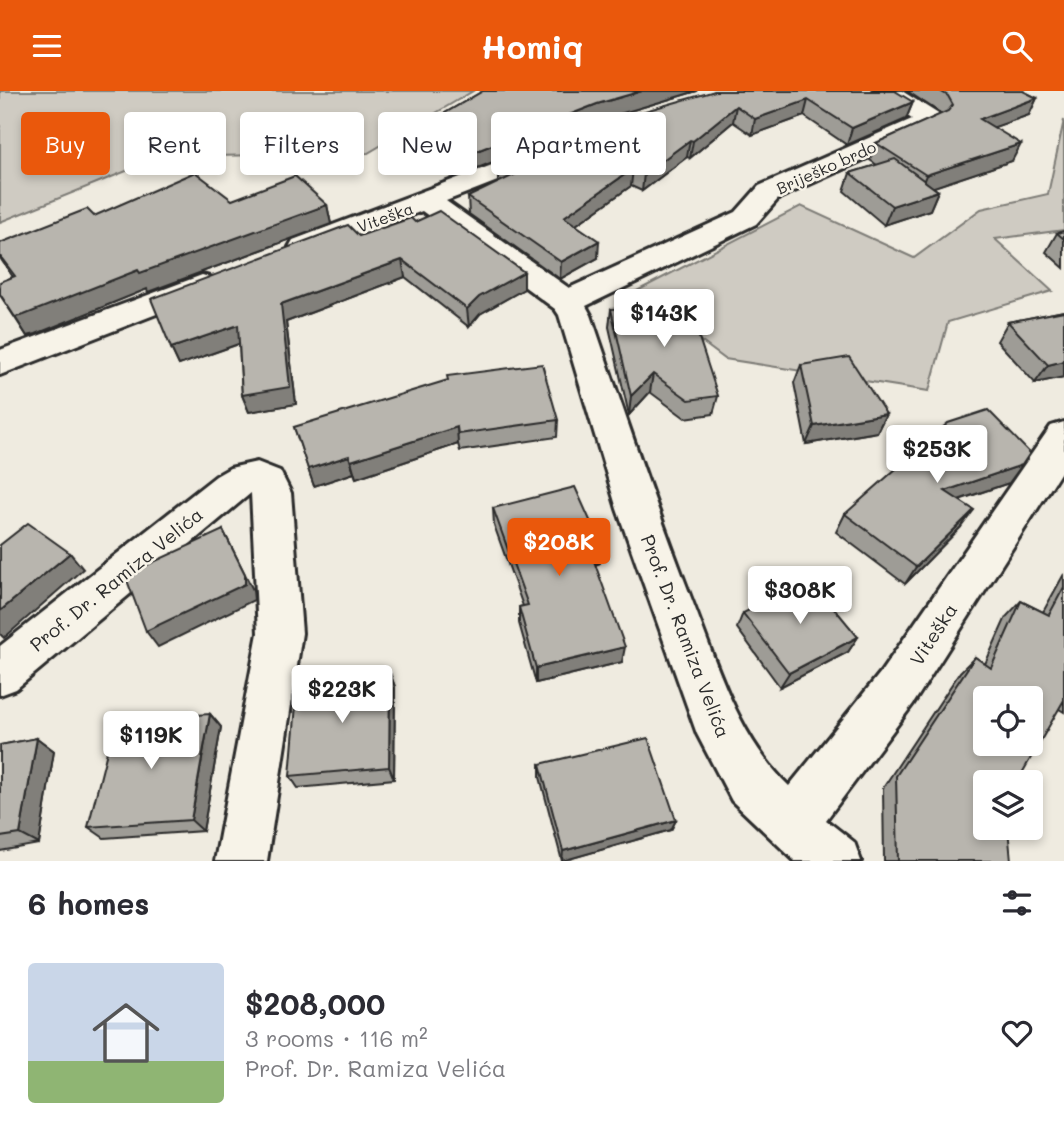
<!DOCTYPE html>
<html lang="en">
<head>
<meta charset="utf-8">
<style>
  body { margin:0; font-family:Mali,sans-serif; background:#f7f7f7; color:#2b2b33; height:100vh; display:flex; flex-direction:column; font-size:26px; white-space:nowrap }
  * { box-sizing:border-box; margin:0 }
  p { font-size:23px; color:#7c7c81 }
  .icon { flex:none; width:38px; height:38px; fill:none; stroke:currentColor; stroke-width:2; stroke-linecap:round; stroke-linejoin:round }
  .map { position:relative; height:770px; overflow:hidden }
  .details { display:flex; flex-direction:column; background:#fff; flex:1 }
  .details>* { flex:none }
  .top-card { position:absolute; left:21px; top:21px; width:700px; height:63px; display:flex; gap:14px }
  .buttons { position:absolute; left:973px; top:595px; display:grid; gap:14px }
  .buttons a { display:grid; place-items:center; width:70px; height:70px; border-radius:7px; background:#fff; box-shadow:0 4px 10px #0003; font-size:35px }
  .price { position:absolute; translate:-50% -60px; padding:0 16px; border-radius:7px; background:#fff; color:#222; font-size:23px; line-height:46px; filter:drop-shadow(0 2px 4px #0008) }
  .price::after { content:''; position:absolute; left:50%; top:42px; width:21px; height:16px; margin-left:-10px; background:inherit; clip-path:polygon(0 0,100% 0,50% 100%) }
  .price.current { background:#ea580c; color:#fff }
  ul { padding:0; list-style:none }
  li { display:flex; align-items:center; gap:21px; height:175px; padding:0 28px }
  li span { display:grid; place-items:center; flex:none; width:196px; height:140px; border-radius:7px; color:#555 }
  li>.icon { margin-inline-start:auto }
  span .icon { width:84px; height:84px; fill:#fffc; stroke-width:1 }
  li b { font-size:30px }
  h2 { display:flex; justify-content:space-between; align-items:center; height:84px; padding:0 28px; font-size:30px }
  .tag { padding:0 24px; border-radius:7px; background:#fff; box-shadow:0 4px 10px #0003; font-size:24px; line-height:63px }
  .tag.current { background:#ea580c; color:#fff }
  header { display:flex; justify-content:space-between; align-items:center; height:91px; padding:0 28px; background:#ea580c; color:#fff; font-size:32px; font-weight:700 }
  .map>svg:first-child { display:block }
  .green { fill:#cfcbc2; stroke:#7d7b76; stroke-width:2 }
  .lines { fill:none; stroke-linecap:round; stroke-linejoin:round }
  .street-casing { stroke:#2b2b2b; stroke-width:6 }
  .street { fill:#f7f3e8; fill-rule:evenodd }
  .wall { fill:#9e9c96; stroke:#2b2b2b; stroke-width:2 }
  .shaded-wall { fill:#817f7a; stroke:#2b2b2b; stroke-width:2 }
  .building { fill:#b8b5ae; stroke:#2b2b2b; stroke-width:2; fill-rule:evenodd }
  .labels { text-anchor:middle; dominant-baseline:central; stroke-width:5; stroke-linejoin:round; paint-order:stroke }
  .far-street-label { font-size:16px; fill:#2b2b2b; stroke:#f7f3e8 }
  .street-label { font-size:19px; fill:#2b2b2b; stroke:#f7f3e8 }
</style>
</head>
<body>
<header><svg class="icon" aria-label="menu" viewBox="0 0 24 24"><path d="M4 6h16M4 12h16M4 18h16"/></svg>Homiq<svg class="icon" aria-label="search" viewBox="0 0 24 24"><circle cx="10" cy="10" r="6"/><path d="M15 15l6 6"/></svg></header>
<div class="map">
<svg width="1064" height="770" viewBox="0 0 1064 770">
  <rect width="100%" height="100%" fill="#efebe0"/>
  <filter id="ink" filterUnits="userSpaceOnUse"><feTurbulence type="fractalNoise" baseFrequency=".0143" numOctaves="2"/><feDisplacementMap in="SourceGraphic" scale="14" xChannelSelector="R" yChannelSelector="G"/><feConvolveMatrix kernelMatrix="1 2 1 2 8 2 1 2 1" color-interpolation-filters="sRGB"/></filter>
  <g filter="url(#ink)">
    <g class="green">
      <polygon points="0,0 473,0 368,62 161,66 0,131"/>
      <polygon points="1064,29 1064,139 995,148 1052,200 948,231 929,300 725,268 635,201 801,115 914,167 981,118 1048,103"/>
    </g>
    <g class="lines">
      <defs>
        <g id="street">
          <path d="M873,0H902L940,24L944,29L940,34L779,107L756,133L586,215L591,224C624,321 656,417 693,512C718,576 738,646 789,695L881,581L1051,335L1064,331V376L913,613L826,729L854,751L861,770H795L732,710L697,643L617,418L559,224L555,218L422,120L315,163L304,165L293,163L289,156L293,149L545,54L554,56L558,62L554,68L446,110L569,197L736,121L759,95L912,28L876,5Z"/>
          <polygon points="202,184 213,187 218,194 213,201 0,284 0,259"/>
          <polygon points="257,371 280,380 291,402 302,542 267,770 215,770 258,542 251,402 16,598 0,604 0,555 216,385 230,377"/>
        </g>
      </defs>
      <use href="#street" class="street-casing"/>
      <use href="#street" class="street"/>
    </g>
    <g class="wall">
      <polygon points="483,0 697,0 596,30 470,80 418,56 416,39"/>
      <polygon points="715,0 913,11 906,28 847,54 804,25 752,44 733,31 690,67 687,66 642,100 631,95 576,134 598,167 560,188 469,123 468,106 498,92 498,77"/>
      <polygon points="907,0 1023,0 1037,7 1029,24 994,36 1012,70 933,96 938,100 930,119 884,134 844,100 850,82 877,74 870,69 876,52 942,23"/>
      <polygon points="232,109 327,114 331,133 148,201 147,198 36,243 27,245 0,204 13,186 0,167 0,152 94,125"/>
      <polygon points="1064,140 1064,177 1046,161 1057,142"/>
      <polygon points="359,145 524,181 524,198 480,223 469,236 405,186 286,231 296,313 249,321 242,304 239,253 179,274 171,257"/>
      <polygon points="611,218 718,305 713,323 685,327 650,301 629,324 609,236"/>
      <polygon points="1064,220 1064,286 1035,292 997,250 1008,231"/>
      <polygon points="801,274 886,323 877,341 806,353 794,292"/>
      <polygon points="558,329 557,346 460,360 458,353 356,387 354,382 314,395 294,336"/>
      <polygon points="1009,392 959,409 961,436 905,493 836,441 845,423"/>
      <polygon points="493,417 602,456 600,472 595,474 622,571 536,592 519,532 519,516 523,515 494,434"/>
      <polygon points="1064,483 1064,621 1059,618 985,691 1011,770 884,770 883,697 960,581 975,566 985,573 1006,526 1021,510 1043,521"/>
      <polygon points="743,522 858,546 848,561 780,596 737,537"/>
      <polygon points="390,582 395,596 394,688 298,697 290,685"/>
      <polygon points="210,623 221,636 203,740 104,747 88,736"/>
      <polygon points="37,647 54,660 39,753 0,760 0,654"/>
      <polygon points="540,673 676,729 671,739 562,770 540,686"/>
    </g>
    <g class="shaded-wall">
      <polygon points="642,0 697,0 596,30 470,80 469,63 597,13"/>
      <polygon points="1037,7 1029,24 972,44 980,28"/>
      <polygon points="808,9 804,25 752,44 755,28"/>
      <polygon points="913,11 906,28 847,54 852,37"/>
      <polygon points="736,15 733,31 690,67 693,50"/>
      <polygon points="690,49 687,66 642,100 644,83"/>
      <polygon points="1021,53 1012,70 919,101 926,84"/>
      <polygon points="633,78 631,95 563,143 564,126"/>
      <polygon points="938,100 930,119 884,134 892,115"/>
      <polygon points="327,114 331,133 148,201 147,198 36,243 27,245 15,226 138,179"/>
      <polygon points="599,150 598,167 560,188 561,171"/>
      <polygon points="402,169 405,186 286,231 296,313 249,321 242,304 281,213"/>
      <polygon points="524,181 524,198 480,223 469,236 467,218 479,206"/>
      <polygon points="238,234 244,251 179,274 171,257"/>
      <polygon points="1064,270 1064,286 1035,292 1048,274"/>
      <polygon points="653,283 650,301 629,324 631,305"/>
      <polygon points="886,323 877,341 806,353 814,335"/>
      <polygon points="457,336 458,353 356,387 351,370"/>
      <polygon points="349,365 354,382 314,395 308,378"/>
      <polygon points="1022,374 1009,392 934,417 945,400"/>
      <polygon points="974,419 961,436 905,493 916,476"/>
      <polygon points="223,439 253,499 254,509 158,556 146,540"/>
      <polygon points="602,456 600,472 588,476 590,459"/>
      <polygon points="70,462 83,478 4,547 0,543 0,520"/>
      <polygon points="858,546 848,561 780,596 789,582"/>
      <polygon points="625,556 622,571 536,592 536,577"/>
      <polygon points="390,582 395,596 394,688 389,676"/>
      <polygon points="210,623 221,636 203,740 191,729"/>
      <polygon points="37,647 54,660 39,753 20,743"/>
      <polygon points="676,729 671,739 562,770 563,760"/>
    </g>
    <g class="building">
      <polygon points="483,0 642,0 597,13 469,63 416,39"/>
      <polygon points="715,0 895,0 913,11 852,37 808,9 755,28 736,15 693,50 690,49 644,83 633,78 564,126 599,150 561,171 468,106 514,84 498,77 617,28"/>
      <polygon points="940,0 1023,0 1037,7 980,28 1021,53 926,84 876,52 948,20 953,14 948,5"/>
      <polygon points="895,68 938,100 892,115 850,82"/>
      <polygon points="195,81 232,109 295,85 327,114 140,182 138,179 24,224 15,226 0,203 0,191 15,185 0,165 0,152 87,118 94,125"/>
      <polygon points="439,120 524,181 479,206 467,218 402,169 281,213 290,296 242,304 238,234 171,257 151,208 348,134 359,145 411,127 415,131"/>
      <polygon points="1064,140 1064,148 1057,142"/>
      <polygon points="688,213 718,305 689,309 653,283 631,305 611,218"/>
      <polygon points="1064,220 1064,270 1048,274 1008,231"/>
      <polygon points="849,266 886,323 814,335 801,274"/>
      <polygon points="542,273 558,329 458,343 457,336 351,370 349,365 308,378 294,336 448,289 447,285"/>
      <polygon points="988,319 1030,362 1022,374 945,400 974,419 916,476 845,423 948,332"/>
      <polygon points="575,396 602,456 590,459 625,556 536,577 519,516 528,514 493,417"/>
      <polygon points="28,432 70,462 0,520 0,454"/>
      <polygon points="223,439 245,483 245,493 146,540 125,484"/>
      <polygon points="811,489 858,546 789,582 743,522"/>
      <path d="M1064,496V609L1017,691H985V737H1008L1011,770H898L896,685L975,566L991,577L1021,510L1049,524ZM985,607H1031V653H985Z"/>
      <polygon points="390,582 389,676 290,685 298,590"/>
      <polygon points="210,623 191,729 88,736 115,629"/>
      <polygon points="37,647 20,743 0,746 0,654"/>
      <polygon points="648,647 676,729 563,760 540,673"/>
    </g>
  </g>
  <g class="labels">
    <g class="far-street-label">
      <text transform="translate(826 76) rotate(-24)">Briješko brdo</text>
      <text transform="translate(385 126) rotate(-20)">Viteška</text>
    </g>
    <g class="street-label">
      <text transform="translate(116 488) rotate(-39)">Prof. Dr. Ramiza Velića</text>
      <text transform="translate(933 543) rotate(-57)">Viteška</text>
      <text transform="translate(686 545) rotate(69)">Prof. Dr. Ramiza Velića</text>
    </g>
  </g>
</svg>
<div class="buttons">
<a><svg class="icon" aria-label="locate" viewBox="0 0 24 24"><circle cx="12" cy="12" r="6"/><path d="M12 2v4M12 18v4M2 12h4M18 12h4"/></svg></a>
<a><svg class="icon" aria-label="layers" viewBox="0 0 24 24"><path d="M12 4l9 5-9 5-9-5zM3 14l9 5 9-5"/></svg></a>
</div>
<b class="price" style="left:664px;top:258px">$143K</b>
<b class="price" style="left:937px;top:394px">$253K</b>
<b class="price current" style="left:559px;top:487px">$208K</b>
<b class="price" style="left:800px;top:535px">$308K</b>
<b class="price" style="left:342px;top:634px">$223K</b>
<b class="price" style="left:151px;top:680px">$119K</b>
<div class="top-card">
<a class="tag current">Buy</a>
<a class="tag">Rent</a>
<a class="tag">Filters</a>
<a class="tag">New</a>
<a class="tag">Apartment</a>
</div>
</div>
<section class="details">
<h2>6 homes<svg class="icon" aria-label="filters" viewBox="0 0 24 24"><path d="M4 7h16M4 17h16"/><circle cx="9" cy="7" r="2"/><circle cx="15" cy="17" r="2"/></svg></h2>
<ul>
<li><span style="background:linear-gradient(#c9d6e8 70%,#8fb573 0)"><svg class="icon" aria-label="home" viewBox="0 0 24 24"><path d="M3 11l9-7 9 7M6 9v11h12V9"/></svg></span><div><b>$208,000</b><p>3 rooms · 116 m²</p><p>Prof. Dr. Ramiza Velića</p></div><svg class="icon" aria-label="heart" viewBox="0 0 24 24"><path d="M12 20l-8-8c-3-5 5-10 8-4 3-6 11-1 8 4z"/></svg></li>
</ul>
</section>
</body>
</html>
